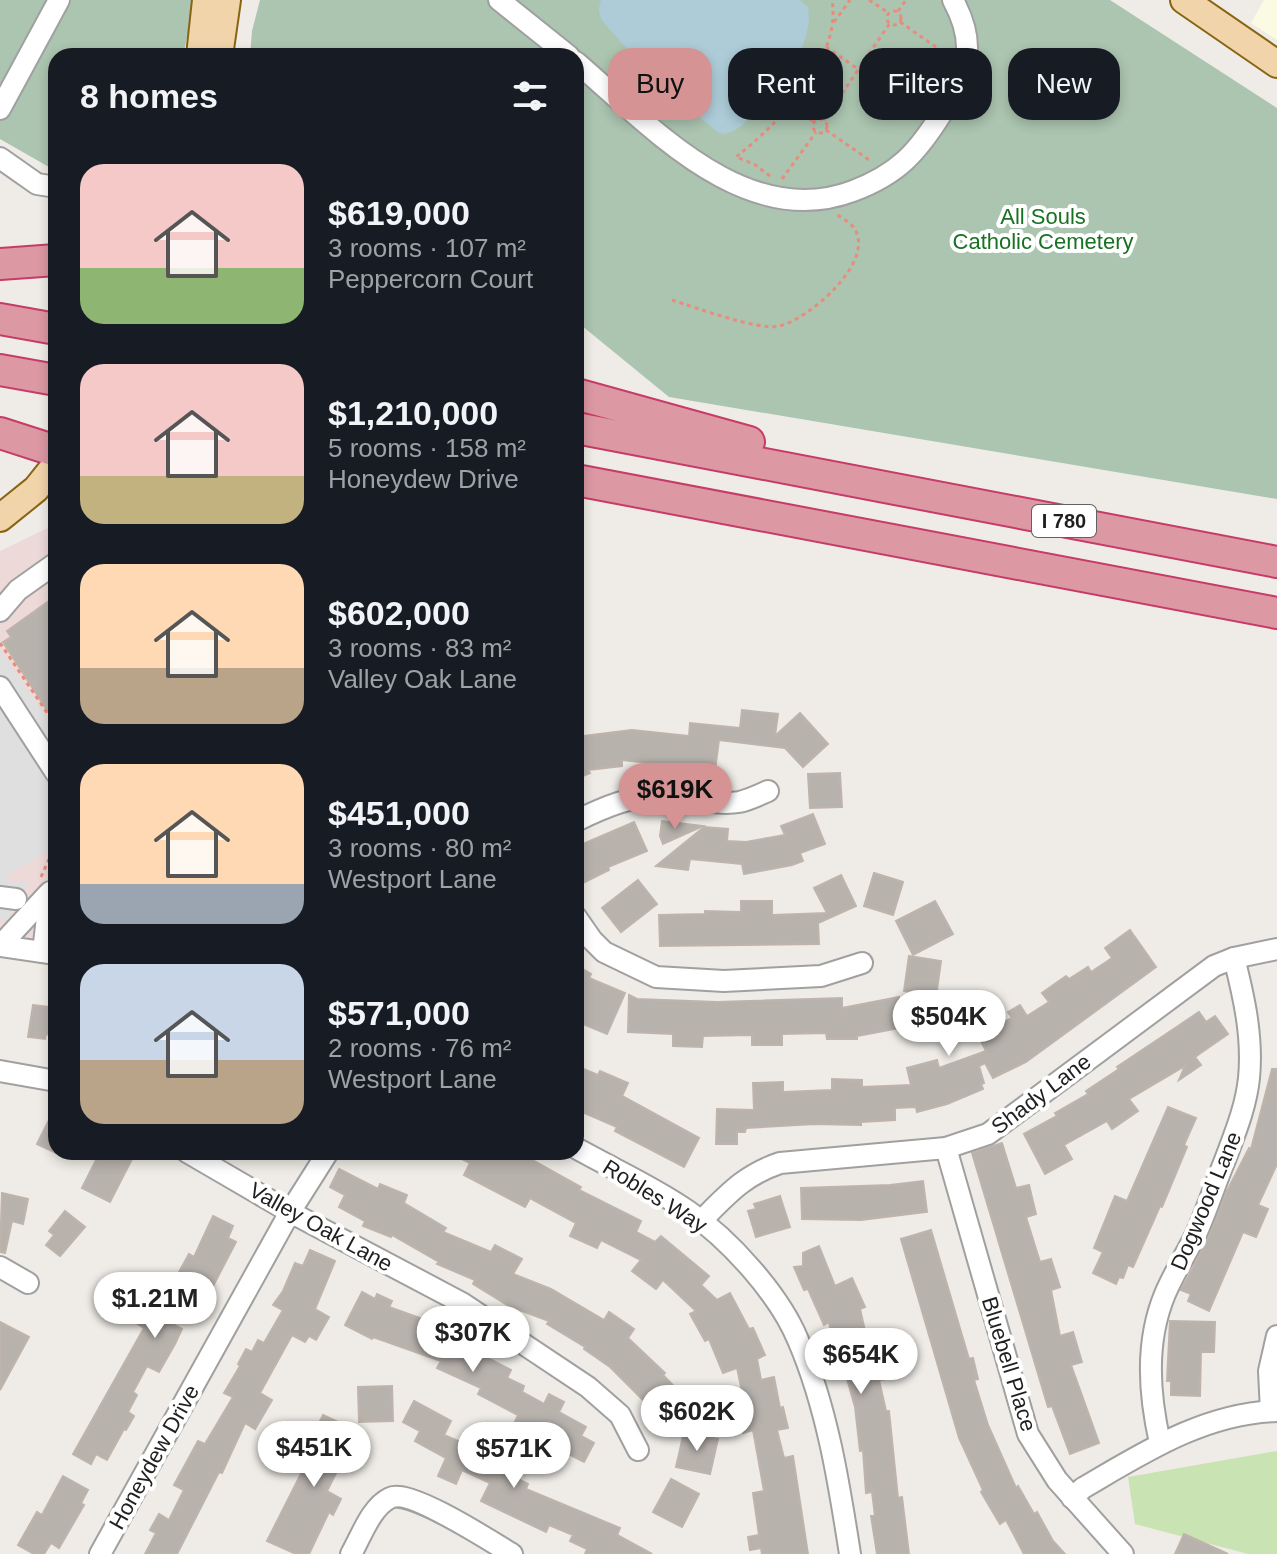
<!DOCTYPE html>
<html lang="en">
<head>
<meta charset="utf-8">
<style>
  body { margin:0; font-family:Arial,sans-serif; background:#242831; color:#f1f3f6; height:100vh; display:flex; flex-direction:column; font-size:30px; white-space:nowrap }
  * { box-sizing:border-box; margin:0 }
  p { font-size:26px; color:#9ea1a6 }
  .icon { flex:none; width:44px; height:44px; fill:none; stroke:currentColor; stroke-width:2; stroke-linecap:round; stroke-linejoin:round }
  .map { position:relative; flex:1; overflow:hidden }
  .details { position:absolute; left:48px; top:48px; width:536px; height:1112px; display:flex; flex-direction:column; background:#171b24; border-radius:24px; box-shadow:0 4px 12px #0003 }
  .details>* { flex:none }
  .hud { position:absolute; left:608px; top:48px; width:548px; height:72px; display:flex; gap:16px }
  .price { position:absolute; translate:-50% -68px; padding:0 18px; border-radius:28px; background:#fff; color:#222; font-size:26px; line-height:52px; filter:drop-shadow(0 2px 4px #0008) }
  .price::after { content:''; position:absolute; left:50%; top:48px; width:24px; height:18px; margin-left:-12px; background:inherit; clip-path:polygon(0 0,100% 0,50% 100%) }
  .price.on { background:#d69393; color:#111 }
  ul { padding:0; list-style:none }
  li { display:flex; align-items:center; gap:24px; height:200px; padding:0 32px }
  li span { display:grid; place-items:center; flex:none; width:224px; height:160px; border-radius:24px; color:#555 }
  li>.icon { margin-inline-start:auto }
  span .icon { width:96px; height:96px; fill:#fffc; stroke-width:1 }
  li b { font-size:34px }
  h2 { display:flex; justify-content:space-between; align-items:center; height:96px; padding:0 32px; font-size:34px }
  .tag { padding:0 28px; border-radius:24px; background:#171b24; box-shadow:0 4px 12px #0003; font-size:28px; line-height:72px }
  .tag.on { background:#d69393; color:#111 }
  .map>svg:first-child { display:block }
  .commercial { fill:#eddad8 }
  .education { fill:#fbfbe4 }
  .grass { fill:#c9e3b3 }
  .cemetery { fill:#abc5b0 }
  .parking { fill:#dfdfdf }
  .water { fill:#adccd7 }
  .building { fill:#b8b2ad; stroke:#bfb4ab; stroke-width:2 }
  .lines { fill:none; stroke-linecap:round; stroke-linejoin:round }
  .minor-casing { stroke:#a0a0a0; stroke-width:24 }
  .major-casing { stroke:#886412; stroke-width:30 }
  .highway-casing { stroke:#c63b67; stroke-width:34 }
  .path { stroke:#e98c7e; stroke-width:3; stroke-dasharray:4 4; stroke-linecap:butt }
  .minor { stroke:#fff; stroke-width:20 }
  .major { stroke:#f1d4aa; stroke-width:26 }
  .highway { stroke:#dc98a3; stroke-width:30 }
  .labels { text-anchor:middle; dominant-baseline:central; stroke-width:8; stroke-linejoin:round; paint-order:stroke }
  .shield { fill:#fff; stroke:#626262; stroke-width:2 }
  .shield-label { font-size:20px; font-weight:bold; fill:#1f1f1f }
  .park-label { font-size:22px; fill:#197123; stroke:#fff }
  .street-label { font-size:22px; fill:#1f1f1f; stroke:#fff }
</style>
</head>
<body>
<div class="map">
<svg width="1277" height="1554" viewBox="0 0 1277 1554">
  <rect width="100%" height="100%" fill="#efece7"/>
  <polygon class="commercial" points="56,524 56,943 0,938 0,551"/>
  <polygon class="education" points="1264,0 1277,0 1277,40 1251,23"/>
  <polygon class="grass" points="1277,1451 1277,1554 1248,1554 1135,1524 1128,1477"/>
  <g class="cemetery">
    <polygon points="0,0 195,0 183,56 56,56 56,171 0,139"/>
    <polygon points="260,0 1110,0 1277,108 1277,499 669,397 576,321 576,56 250,56 252,31"/>
  </g>
  <polygon class="parking" points="0,649 56,731 56,787 46,793 56,798 53,835 56,837 56,846 8,875 9,881 28,882 25,892 12,908 12,918 7,921 0,920"/>
  <path class="water" d="M601,0H800L808,7C814,45 784,79 761,105C750,117 739,133 722,134C706,127 609,34 601,18C598,12 599,6 601,0Z"/>
  <g class="building">
    <polygon points="56,596 56,724 3,642 11,637 7,631"/>
    <polygon points="742,710 778,714 775,736 800,713 828,744 803,767 785,748 719,740 715,770 622,760 622,766 588,770 590,773 576,779 576,737 632,730 689,736 690,723 740,728"/>
    <polygon points="840,773 842,807 810,808 808,774"/>
    <polygon points="813,814 825,844 800,853 803,861 792,865 744,874 742,864 690,859 688,870 656,866 704,827 728,829 727,841 746,842 785,835 781,826"/>
    <polygon points="662,821 703,826 663,844 660,836"/>
    <polygon points="634,822 647,851 608,867 609,870 581,884 576,874 576,847"/>
    <polygon points="874,873 903,882 893,915 864,906"/>
    <polygon points="841,875 856,906 818,923 819,944 660,946 659,915 705,914 705,911 741,912 741,901 772,901 772,915 827,913 814,888"/>
    <polygon points="638,880 657,904 621,932 602,908"/>
    <polygon points="935,901 953,934 913,955 896,921"/>
    <polygon points="1130,930 1156,967 1026,1062 993,1078 985,1063 979,1066 984,1083 981,1084 983,1089 947,1104 917,1112 916,1107 895,1108 895,1120 861,1122 861,1125 815,1124 746,1128 745,1132 737,1132 737,1144 716,1144 717,1109 754,1110 753,1083 783,1082 783,1092 832,1090 832,1079 862,1080 862,1087 911,1085 907,1068 937,1060 939,1068 986,1051 978,1035 1012,1018 1008,1012 1020,1005 1027,1016 1049,1002 1042,993 1066,976 1069,979 1088,967 1091,972 1112,958 1105,948"/>
    <polygon points="909,956 941,961 936,997 904,991"/>
    <polygon points="576,965 591,974 589,978 625,993 607,1034 576,1021"/>
    <polygon points="629,995 637,999 717,1002 842,998 842,1008 899,997 905,1027 857,1036 857,1039 827,1039 826,1033 782,1034 782,1045 752,1045 752,1035 703,1036 702,1047 673,1046 673,1034 628,1032"/>
    <polygon points="33,1005 56,1008 56,1036 46,1034 45,1039 28,1037"/>
    <polygon points="1199,1012 1206,1022 1215,1016 1228,1034 1195,1057 1201,1065 1179,1080 1185,1066 1129,1099 1138,1111 1112,1129 1107,1121 1064,1145 1072,1159 1045,1174 1024,1134 1057,1116 1055,1113 1088,1094 1086,1091 1119,1069 1117,1067"/>
    <polygon points="576,1066 598,1075 600,1071 628,1083 622,1096 699,1138 684,1167 615,1131 617,1127 582,1112 584,1107 576,1104"/>
    <polygon points="1272,1069 1277,1069 1277,1164 1258,1205 1268,1209 1256,1237 1243,1232 1209,1311 1188,1301 1191,1294 1181,1290 1208,1239 1227,1191 1249,1148 1251,1149"/>
    <polygon points="56,1106 56,1153 37,1144"/>
    <polygon points="1168,1107 1196,1118 1184,1145 1187,1147 1162,1207 1160,1206 1133,1267 1128,1265 1123,1278 1119,1277 1116,1284 1093,1273 1103,1252 1094,1248 1115,1196 1127,1201"/>
    <polygon points="1002,1143 1016,1188 1029,1185 1036,1214 1026,1217 1040,1262 1051,1259 1060,1287 1051,1290 1060,1336 1073,1332 1082,1362 1071,1365 1099,1443 1070,1454 1052,1406 1048,1407 972,1153"/>
    <polygon points="118,1152 133,1157 110,1202 82,1188 99,1154 113,1161"/>
    <polygon points="448,1152 518,1152 581,1187 579,1190 641,1221 636,1232 655,1242 661,1236 709,1276 701,1285 717,1300 730,1293 749,1329 753,1328 765,1355 757,1359 761,1380 774,1377 780,1408 783,1407 788,1428 777,1430 784,1458 793,1456 808,1554 762,1554 761,1548 750,1550 748,1537 759,1535 753,1493 764,1491 753,1430 743,1433 739,1417 747,1415 737,1368 723,1373 709,1339 705,1341 690,1314 696,1311 663,1280 656,1289 632,1271 641,1260 601,1240 597,1248 570,1236 576,1223 530,1198 525,1207 464,1175 470,1163"/>
    <polygon points="339,1169 378,1189 380,1184 407,1195 404,1203 446,1228 443,1232 491,1252 495,1245 522,1259 513,1274 551,1289 604,1320 609,1312 634,1329 628,1338 665,1373 663,1375 695,1408 672,1429 610,1367 584,1349 585,1347 547,1324 549,1321 509,1306 473,1284 475,1280 437,1264 439,1262 392,1235 391,1237 363,1226 365,1221 339,1207 345,1195 330,1187"/>
    <polygon points="923,1181 927,1212 861,1220 802,1219 801,1188 890,1185"/>
    <polygon points="2,1193 28,1199 23,1224 12,1221 5,1253 0,1252"/>
    <polygon points="780,1196 790,1227 756,1237 748,1211 756,1209 754,1204"/>
    <polygon points="65,1211 85,1227 60,1256 46,1245 54,1235 49,1231"/>
    <polygon points="213,1216 233,1226 228,1238 236,1242 212,1288 205,1284 195,1301 189,1297 174,1325 182,1329 175,1344 159,1372 147,1366 133,1392 137,1395 128,1412 134,1416 126,1430 124,1429 107,1460 96,1454 91,1464 73,1454 144,1328 136,1323 151,1293 164,1299 189,1254 194,1257"/>
    <polygon points="931,1230 969,1359 973,1358 978,1379 974,1380 988,1425 1016,1488 1018,1486 1034,1514 1037,1512 1053,1541 1065,1554 1024,1554 1006,1520 1000,1524 981,1492 983,1490 959,1438 901,1239"/>
    <polygon points="819,1246 835,1286 852,1278 865,1307 860,1309 873,1366 883,1364 887,1379 879,1380 886,1411 889,1411 898,1498 902,1497 909,1554 877,1554 871,1516 875,1516 872,1492 866,1493 863,1450 860,1451 855,1407 842,1361 837,1362 829,1322 824,1325 808,1289 804,1290 794,1267 803,1266 803,1253"/>
    <polygon points="310,1250 335,1261 315,1309 329,1317 316,1340 309,1336 305,1342 292,1335 260,1393 272,1400 255,1429 245,1423 222,1473 219,1472 177,1554 145,1554 156,1533 150,1530 159,1514 169,1520 184,1490 174,1485 198,1441 205,1444 233,1397 224,1393 240,1366 238,1364 246,1349 252,1352 258,1340 264,1343 283,1310 273,1305 283,1291 295,1263 303,1266"/>
    <polygon points="362,1292 375,1299 377,1294 392,1301 389,1307 423,1319 419,1332 461,1351 464,1346 511,1370 507,1378 524,1386 522,1392 544,1404 549,1394 564,1402 559,1412 586,1427 581,1436 594,1443 584,1462 513,1426 518,1415 478,1394 481,1388 437,1368 441,1361 373,1337 372,1339 345,1325"/>
    <polygon points="1170,1321 1215,1322 1214,1352 1201,1352 1200,1396 1171,1395 1171,1381 1167,1381"/>
    <polygon points="0,1322 29,1337 0,1390"/>
    <polygon points="392,1386 393,1421 359,1422 358,1387"/>
    <polygon points="414,1401 451,1421 444,1435 486,1453 483,1461 528,1484 526,1489 620,1528 617,1535 652,1554 585,1554 587,1549 570,1541 573,1535 549,1525 546,1532 481,1501 490,1483 462,1470 456,1484 438,1476 446,1458 415,1441 420,1431 403,1422"/>
    <polygon points="323,1415 355,1430 348,1445 355,1449 346,1468 340,1465 327,1491 341,1499 333,1515 329,1512 309,1554 296,1554 267,1541 312,1452 306,1449"/>
    <polygon points="684,1432 718,1439 710,1474 676,1467"/>
    <polygon points="63,1476 88,1490 81,1503 84,1505 59,1548 51,1543 44,1554 34,1554 18,1545 37,1512 42,1515"/>
    <polygon points="671,1479 699,1494 682,1527 653,1512"/>
    <polygon points="1184,1534 1228,1554 1175,1554"/>
  </g>
  <g class="lines">
    <defs>
      <g id="minor">
        <polyline points="499,0 569,56"/>
        <path d="M576,62C650,125 745,232 853,191C898,174 917,153 942,113C967,71 978,46 953,0"/>
        <polyline points="0,109 59,0"/>
        <polyline points="0,158 37,184 56,187"/>
        <polyline points="0,611 18,590 56,563"/>
        <polyline points="0,687 56,773"/>
        <path d="M576,821C604,807 633,795 665,795C689,796 714,806 739,802C749,800 759,795 768,791"/>
        <polyline points="0,897 16,899"/>
        <polyline points="576,917 592,940 604,952 656,977 724,981 821,976 862,963"/>
        <polyline points="0,946 48,894"/>
        <polyline points="0,946 56,954"/>
        <polyline points="43,952 50,892"/>
        <polyline points="0,1071 56,1081"/>
        <path d="M576,1148C613,1169 654,1187 688,1211C729,1239 779,1294 798,1340C827,1407 839,1483 850,1554"/>
        <polyline points="946,1148 1028,1434 1057,1480 1123,1554"/>
        <polyline points="187,1152 290,1212 462,1303 588,1387 620,1415 638,1450"/>
        <path d="M701,1221C727,1195 744,1175 780,1163L946,1148L988,1134L1214,966L1234,958L1277,949"/>
        <polyline points="0,1267 28,1283"/>
        <polyline points="1271,1411 1269,1371 1277,1336"/>
        <path d="M1160,1443C1149,1394 1145,1342 1165,1294C1174,1273 1186,1254 1196,1234C1207,1210 1215,1184 1225,1160C1235,1133 1246,1107 1249,1078C1253,1037 1244,997 1234,958"/>
        <path d="M1072,1498L1083,1488C1143,1453 1204,1413 1277,1411"/>
        <polyline points="100,1554 290,1212 328,1152"/>
        <path d="M351,1554C361,1537 371,1507 390,1498C409,1488 492,1542 512,1554"/>
      </g>
      <g id="major">
        <polyline points="1184,0 1277,64"/>
        <polyline points="200,56 206,0"/>
        <polyline points="219,56 227,0"/>
        <polyline points="0,518 36,489 56,464"/>
      </g>
      <g id="highway">
        <polyline points="0,264 56,260"/>
        <polyline points="0,319 56,329"/>
        <polyline points="0,370 56,380"/>
        <polyline points="576,394 749,442"/>
        <polyline points="576,428 1277,562"/>
        <polyline points="0,433 56,451"/>
        <polyline points="576,480 1277,613"/>
      </g>
    </defs>
    <use href="#minor" class="minor-casing"/>
    <use href="#major" class="major-casing"/>
    <use href="#highway" class="highway-casing"/>
    <g class="path">
      <polyline points="869,0 889,13"/>
      <circle cx="894" cy="18" r="7"/>
      <polyline points="898,11 906,0"/>
      <polyline points="834,22 850,0"/>
      <polyline points="900,22 949,56"/>
      <polyline points="826,47 922,113"/>
      <polyline points="790,105 813,121"/>
      <circle cx="820" cy="126" r="7"/>
      <polyline points="824,120 890,23"/>
      <polyline points="826,130 872,162"/>
      <path d="M770,176L754,164L736,157C779,123 842,59 832,0"/>
      <polyline points="782,179 816,132"/>
      <path d="M672,300C694,307 759,331 779,326C808,320 877,261 854,228C850,222 840,217 835,213"/>
      <polyline points="0,643 56,726"/>
      <polyline points="41,877 50,857 56,850"/>
    </g>
    <use href="#minor" class="minor"/>
    <use href="#major" class="major"/>
    <use href="#highway" class="highway"/>
  </g>
  <g class="labels">
    <rect class="shield" x="1032" y="505" width="64" height="32" rx="6"/>
    <g class="shield-label">
      <text x="1064" y="521">I 780</text>
    </g>
    <g class="park-label">
      <text x="1043" y="216">All Souls<tspan x="1043" dy="25">Catholic Cemetery</tspan></text>
    </g>
    <g class="street-label">
      <text transform="translate(1041 1094) rotate(-37)">Shady Lane</text>
      <text transform="translate(655 1196) rotate(32)">Robles Way</text>
      <text transform="translate(1206 1201) rotate(-67)">Dogwood Lane</text>
      <text transform="translate(321 1227) rotate(29)">Valley Oak Lane</text>
      <text transform="translate(1009 1364) rotate(73)">Bluebell Place</text>
      <text transform="translate(154 1457) rotate(-61)">Honeydew Drive</text>
    </g>
  </g>
</svg>
<b class="price on" style="left:675px;top:831px">$619K</b>
<b class="price" style="left:949px;top:1058px">$504K</b>
<b class="price" style="left:155px;top:1340px">$1.21M</b>
<b class="price" style="left:473px;top:1374px">$307K</b>
<b class="price" style="left:861px;top:1396px">$654K</b>
<b class="price" style="left:697px;top:1453px">$602K</b>
<b class="price" style="left:314px;top:1489px">$451K</b>
<b class="price" style="left:514px;top:1490px">$571K</b>
<div class="hud">
<a class="tag on">Buy</a>
<a class="tag">Rent</a>
<a class="tag">Filters</a>
<a class="tag">New</a>
</div>
<section class="details">
<h2>8 homes<svg class="icon" aria-label="filters" viewBox="0 0 24 24"><path d="M4 7h16M4 17h16"/><circle cx="9" cy="7" r="2"/><circle cx="15" cy="17" r="2"/></svg></h2>
<ul>
<li><span style="background:linear-gradient(#f6c9c9 65%,#8fb573 0)"><svg class="icon" aria-label="home" viewBox="0 0 24 24"><path d="M3 11l9-7 9 7M6 9v11h12V9"/></svg></span><div><b>$619,000</b><p>3 rooms · 107 m²</p><p>Peppercorn Court</p></div></li>
<li><span style="background:linear-gradient(#f6c9c9 70%,#c2b280 0)"><svg class="icon" aria-label="home" viewBox="0 0 24 24"><path d="M3 11l9-7 9 7M6 9v11h12V9"/></svg></span><div><b>$1,210,000</b><p>5 rooms · 158 m²</p><p>Honeydew Drive</p></div></li>
<li><span style="background:linear-gradient(#ffd9b3 65%,#b9a48a 0)"><svg class="icon" aria-label="home" viewBox="0 0 24 24"><path d="M3 11l9-7 9 7M6 9v11h12V9"/></svg></span><div><b>$602,000</b><p>3 rooms · 83 m²</p><p>Valley Oak Lane</p></div></li>
<li><span style="background:linear-gradient(#ffd9b3 75%,#9aa5b1 0)"><svg class="icon" aria-label="home" viewBox="0 0 24 24"><path d="M3 11l9-7 9 7M6 9v11h12V9"/></svg></span><div><b>$451,000</b><p>3 rooms · 80 m²</p><p>Westport Lane</p></div></li>
<li><span style="background:linear-gradient(#c9d6e8 60%,#b9a48a 0)"><svg class="icon" aria-label="home" viewBox="0 0 24 24"><path d="M3 11l9-7 9 7M6 9v11h12V9"/></svg></span><div><b>$571,000</b><p>2 rooms · 76 m²</p><p>Westport Lane</p></div></li>
</ul>
</section>
</div>
</body>
</html>
